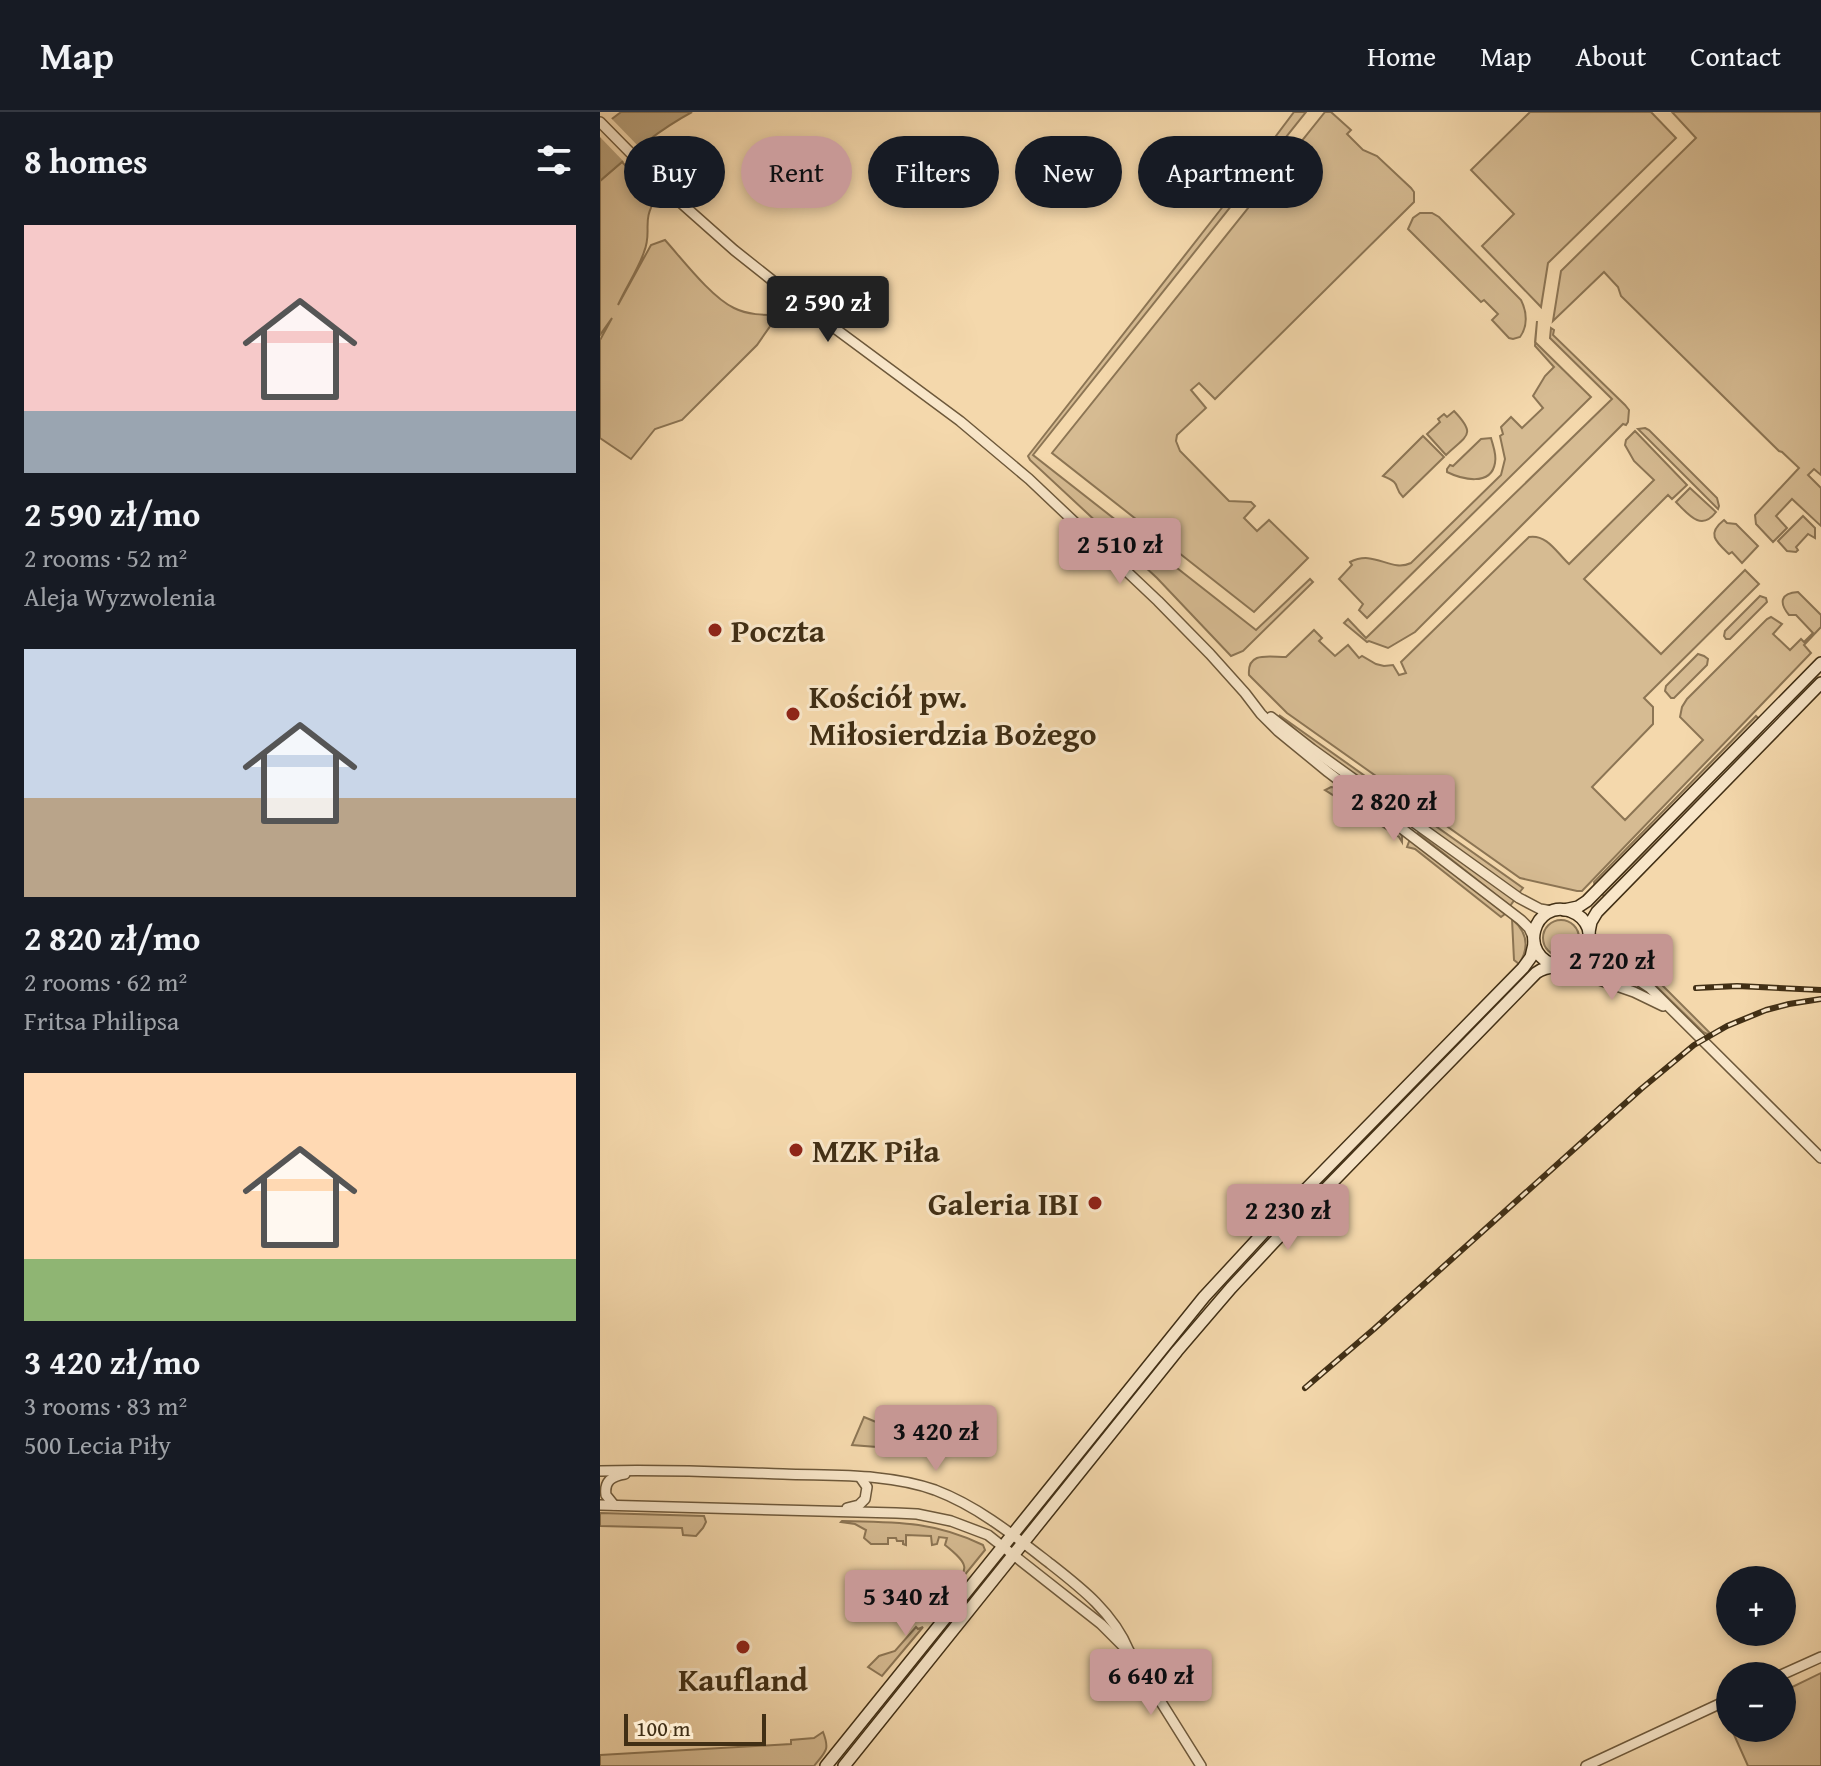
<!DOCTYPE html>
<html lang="en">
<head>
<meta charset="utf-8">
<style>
  body { margin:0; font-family:"Gentium Book Plus",serif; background:#20242c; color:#f1f3f6; height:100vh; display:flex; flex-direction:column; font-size:30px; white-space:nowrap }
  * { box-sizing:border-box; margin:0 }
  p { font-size:26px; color:#9ea1a6 }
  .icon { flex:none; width:44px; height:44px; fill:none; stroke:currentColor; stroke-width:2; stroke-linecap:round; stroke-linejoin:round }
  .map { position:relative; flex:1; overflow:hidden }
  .panel { display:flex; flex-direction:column; background:#171b24; width:600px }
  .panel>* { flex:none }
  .guide { position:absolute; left:24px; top:24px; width:760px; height:72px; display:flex; gap:16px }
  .fabs { position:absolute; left:1116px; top:1454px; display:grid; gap:16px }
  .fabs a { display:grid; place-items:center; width:80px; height:80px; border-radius:50%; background:#171b24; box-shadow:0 4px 12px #0003; font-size:40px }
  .scale { position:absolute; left:24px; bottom:20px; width:142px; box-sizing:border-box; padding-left:8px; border:4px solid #412f15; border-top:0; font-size:22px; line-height:28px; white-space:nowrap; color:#412f15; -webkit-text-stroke:6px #f8e6c9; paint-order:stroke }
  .price { position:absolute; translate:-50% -68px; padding:0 18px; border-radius:8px; background:#c59692; color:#111; font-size:26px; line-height:52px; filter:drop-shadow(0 2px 4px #0008) }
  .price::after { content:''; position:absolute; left:50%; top:48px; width:24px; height:18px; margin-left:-12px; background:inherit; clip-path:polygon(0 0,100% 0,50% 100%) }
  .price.current { background:#222; color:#fff }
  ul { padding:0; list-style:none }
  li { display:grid; align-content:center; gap:16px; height:424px; padding:0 24px }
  li span { display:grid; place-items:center; height:248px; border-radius:0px; color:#555 }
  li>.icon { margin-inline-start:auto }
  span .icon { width:144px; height:144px; fill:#fffc; stroke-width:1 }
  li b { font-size:34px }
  h2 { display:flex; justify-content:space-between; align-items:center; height:96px; padding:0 24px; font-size:34px }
  .tag { padding:0 28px; border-radius:36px; background:#171b24; box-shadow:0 4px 12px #0003; font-size:28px; line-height:72px }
  .tag.current { background:#c59692; color:#111 }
  header { display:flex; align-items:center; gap:48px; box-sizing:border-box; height:112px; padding:0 40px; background:#171b24; border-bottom:2px solid #363941 }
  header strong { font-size:38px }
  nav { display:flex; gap:44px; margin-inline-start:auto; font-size:28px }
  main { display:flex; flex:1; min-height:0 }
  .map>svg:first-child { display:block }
  .green { fill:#d6bb92; stroke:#8c7554; stroke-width:2 }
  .water { fill:#b79f79; stroke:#887251; stroke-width:2 }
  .pier { fill:#f4d8ac }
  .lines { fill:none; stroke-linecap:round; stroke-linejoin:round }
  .tertiary-casing { stroke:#6e593b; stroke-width:12 }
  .secondary-casing { stroke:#412f15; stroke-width:14 }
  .tertiary { stroke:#f8e6c9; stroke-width:9 }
  .secondary { stroke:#f8e6c9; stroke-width:11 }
  .rail-casing { stroke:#412f15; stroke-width:6 }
  .rail { stroke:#f8e6c9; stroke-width:3; stroke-dasharray:9; stroke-linecap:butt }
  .poi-dot { fill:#8f2418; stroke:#f8e6c9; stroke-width:3 }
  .labels { text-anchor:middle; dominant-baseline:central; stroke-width:6; stroke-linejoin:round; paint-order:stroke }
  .poi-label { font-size:32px; font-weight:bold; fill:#412f15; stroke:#f8e6c9; text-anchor:start }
</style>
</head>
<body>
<header>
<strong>Map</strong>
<nav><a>Home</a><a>Map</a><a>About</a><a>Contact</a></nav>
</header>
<main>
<section class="panel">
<h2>8 homes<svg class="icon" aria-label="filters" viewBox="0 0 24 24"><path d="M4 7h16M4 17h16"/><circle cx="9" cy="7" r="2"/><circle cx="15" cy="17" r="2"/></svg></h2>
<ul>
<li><span style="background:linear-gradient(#f6c9c9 75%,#9aa5b1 0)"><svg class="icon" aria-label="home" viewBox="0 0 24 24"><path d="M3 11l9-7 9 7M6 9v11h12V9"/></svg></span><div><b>2 590 zł/mo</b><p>2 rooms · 52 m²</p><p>Aleja Wyzwolenia</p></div></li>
<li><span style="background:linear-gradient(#c9d6e8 60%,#b9a48a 0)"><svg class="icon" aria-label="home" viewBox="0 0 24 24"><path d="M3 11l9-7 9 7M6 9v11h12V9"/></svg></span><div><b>2 820 zł/mo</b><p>2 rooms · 62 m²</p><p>Fritsa Philipsa</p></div></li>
<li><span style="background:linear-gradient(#ffd9b3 75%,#8fb573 0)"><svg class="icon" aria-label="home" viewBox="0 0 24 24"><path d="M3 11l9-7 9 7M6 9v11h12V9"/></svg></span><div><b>3 420 zł/mo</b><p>3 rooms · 83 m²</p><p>500 Lecia Piły</p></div></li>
</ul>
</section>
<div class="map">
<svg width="1221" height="1654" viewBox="0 0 1221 1654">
  <rect width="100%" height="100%" fill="#f4d8ac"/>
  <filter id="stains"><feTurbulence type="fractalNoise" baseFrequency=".0025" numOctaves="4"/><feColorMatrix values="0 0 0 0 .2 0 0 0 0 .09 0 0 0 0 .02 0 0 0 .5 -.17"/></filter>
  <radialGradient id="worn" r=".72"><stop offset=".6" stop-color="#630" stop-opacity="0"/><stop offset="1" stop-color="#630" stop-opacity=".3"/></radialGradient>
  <g class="green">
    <polygon points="694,0 706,0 433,343 656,518 710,467 713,470 643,539 631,544 557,466 430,348 428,344 621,97"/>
    <polygon points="725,0 731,0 751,18 747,22 763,38 777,44 811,76 814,80 814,90 615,287 599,271 591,278 606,296 577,323 576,329 580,339 629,389 651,390 655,394 644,406 657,419 669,408 708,446 654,500 452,341"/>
    <polygon points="930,0 1051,0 1076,26 948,151 941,195 882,134 914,102 871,58"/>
    <polygon points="1072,0 1221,0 1221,363 1214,357 1208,363 1221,376 1221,414 1192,387 1176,404 1187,416 1173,430 1156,412 1155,403 1199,356 1182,340 1179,339 1021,184 1018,175 1004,160 953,209 961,159 1096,26"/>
    <path d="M22,50L57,85C40,110 53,118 44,140C38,158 26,175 18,193L51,133L65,128C83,148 111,185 134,196C148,203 163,203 178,203L157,233L82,308L55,317L31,347L0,326V228L12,206L0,223V69Z"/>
    <path d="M820,101H832L839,105L921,188C927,200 928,214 920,225L913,227L909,226L892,208L898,202L884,188L881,190L808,117L813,106Z"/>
    <path d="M937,209L935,230L991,285L767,506L759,498L763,492L739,467L752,453L750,450C775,437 790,461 811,451L901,363L905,347L900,324L903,322L901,315L911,305L922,316L943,296L933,284L945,264L954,255L935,234Z"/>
    <polygon points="951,216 954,218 953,223 1025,293 1029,298 1028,310 1026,313 1023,312 815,520 788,536 769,529 767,530 744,511 748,507 766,526 1012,287 950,226"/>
    <path d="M854,299C877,323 867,323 846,343L827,322L840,310L838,307L844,302L847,305Z"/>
    <polygon points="1045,316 1049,318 1117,386 1119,394 1118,397 1038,317"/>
    <path d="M1035,319L1087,373L1072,387L1068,383L984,467L1061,542L1145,458L1159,472L1044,586L1053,595V612L992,675L1025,708L1103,628L1080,605L1082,595L1087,587L1167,507L1171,505L1182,512L1173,522L1190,538L1201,527L1204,530L1213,521L1196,503H1189C1179,491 1180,481 1198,480L1221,503V515L1204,533L1211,541L982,779H977L920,766L687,601L649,563C647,539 669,545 686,545L714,518L722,526L719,529L735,544L748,533L759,546L762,544L776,552L784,554L793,553L799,563L806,561L801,550L929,425C947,422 957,441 969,452L1054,368L1034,349L1025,333L1026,328Z"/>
    <path d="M823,324L844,345L803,385C792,374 803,372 783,364Z"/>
    <path d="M891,326C893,334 897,343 895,351C891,375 861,367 847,360V357L850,353L853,354L881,327Z"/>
    <path d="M1090,376L1116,400C1101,420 1088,402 1076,390Z"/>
    <polygon points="1203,404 1215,416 1215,426 1208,422 1196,435 1198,438 1196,440 1187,439 1178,429"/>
    <path d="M1124,408L1127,411L1136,412L1158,434L1142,451L1132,440L1129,442C1116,430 1106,422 1124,408Z"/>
    <polygon points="1160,484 1166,486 1167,490 1130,527 1126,527 1124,524 1125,519"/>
    <polygon points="1098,542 1104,544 1108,547 1107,553 1074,586 1071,586 1065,579 1066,574"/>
    <polygon points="679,603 923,776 919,781 714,635"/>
    <polygon points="1156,604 1159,607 995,775 994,770"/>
    <polygon points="1153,627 1155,630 1005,785 1002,782"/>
    <polygon points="731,675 744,677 799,719 802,724 802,730 799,725 725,678"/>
    <polygon points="819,719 915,787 910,794 818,721"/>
    <polygon points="810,727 905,802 901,805 815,737 807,735"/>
    <path d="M912,807C927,820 930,835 919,852L914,848Z"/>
    <circle cx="961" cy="826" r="18"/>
    <polygon points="1020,845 1061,872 1110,921 1107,922 1103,920 1053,871 1015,846"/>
    <polygon points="922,863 925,866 769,1026 766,1026 765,1024"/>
    <polygon points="264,1305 298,1319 290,1336 252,1333"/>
    <polygon points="0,1401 104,1404 106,1410 103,1416 96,1424 83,1423 82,1416 0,1414"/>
    <path d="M242,1409C295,1410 334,1409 383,1433L385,1438L329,1507L324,1504L337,1484H346C367,1457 374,1456 345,1433L347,1426L339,1425L337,1432L332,1433L331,1424L306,1423V1433L303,1432V1429H297L296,1426H288V1432H271L264,1426L266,1418L255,1412L241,1410Z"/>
    <polygon points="316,1515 318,1517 323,1515 282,1564 268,1555 279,1544 295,1539"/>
    <polygon points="1221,1561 1221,1654 1148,1654 1131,1616 1182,1616 1182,1580"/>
    <path d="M223,1620C230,1638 226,1639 214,1654H0V1643L191,1632V1628L214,1626Z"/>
  </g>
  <path class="water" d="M21,0H92C55,20 31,42 0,69V16Z"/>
  <polygon class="pier" points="9,4 41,37 26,52 0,25 0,10"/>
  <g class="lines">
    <defs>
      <g id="tertiary">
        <polyline points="0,10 72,83 134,138 202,192 360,309 429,367 558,489 610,542 645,581 661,602 678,619 728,660 921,808 929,816 933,825"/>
        <polyline points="671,605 712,637 919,786 940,797 952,799"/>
        <polyline points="990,827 992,836 997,841 1050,876 1221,1046"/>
        <polyline points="962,855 1034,880 1063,894"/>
        <path d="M0,1359C61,1357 122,1360 183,1362C233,1364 287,1361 335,1378C377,1394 412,1422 448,1450C480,1475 513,1500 529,1539L601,1654"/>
        <polyline points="0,1393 296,1401 317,1402 351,1409 388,1423 501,1512 523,1534"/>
        <path d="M14,1393L6,1383C4,1369 12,1364 25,1362"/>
        <polyline points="247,1396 259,1393 265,1387 267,1375 260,1365"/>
        <polyline points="1179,1564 1221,1545"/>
        <polyline points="986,1654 1130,1587"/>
      </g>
      <g id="secondary">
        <polyline points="964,798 978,795 987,789 1221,551"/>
        <polyline points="989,820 991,810 997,800 1221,571"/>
        <polyline points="226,1654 604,1185 665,1119 923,856 931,845 934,832"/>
        <path d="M244,1654L577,1239L631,1176L674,1130L936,861C950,850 969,859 982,845C989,838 991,826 988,816C985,808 978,802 970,799C934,787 916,844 958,854"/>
      </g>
    </defs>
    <use href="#tertiary" class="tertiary-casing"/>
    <use href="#secondary" class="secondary-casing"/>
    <use href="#tertiary" class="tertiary"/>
    <use href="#secondary" class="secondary"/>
    <defs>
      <g id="rail">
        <polyline points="1096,876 1137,874 1221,878"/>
        <polyline points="705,1276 774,1217 1041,977 1094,933 1127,914 1166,898 1189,892 1221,887"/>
      </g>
    </defs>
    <use href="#rail" class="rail-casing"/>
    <use href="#rail" class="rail"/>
  </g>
  <g class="poi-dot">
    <circle cx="115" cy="518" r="8"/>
    <circle cx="193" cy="602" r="8"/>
    <circle cx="196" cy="1038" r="8"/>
    <circle cx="495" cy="1091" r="8"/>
    <circle cx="143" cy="1535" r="8"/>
  </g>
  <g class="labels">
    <g class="poi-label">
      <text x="131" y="518">Poczta</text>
      <text x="209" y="584">Kościół pw.<tspan x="209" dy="37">Miłosierdzia Bożego</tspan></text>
      <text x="212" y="1038">MZK Piła</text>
      <text x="479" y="1091" text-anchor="end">Galeria IBI</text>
      <text x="143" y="1567" text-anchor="middle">Kaufland</text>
    </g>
  </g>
  <rect width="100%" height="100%" filter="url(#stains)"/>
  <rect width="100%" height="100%" fill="url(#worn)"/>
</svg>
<div class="fabs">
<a>+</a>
<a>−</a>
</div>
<div class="scale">100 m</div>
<b class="price current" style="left:228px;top:232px">2 590 zł</b>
<b class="price" style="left:520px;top:474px">2 510 zł</b>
<b class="price" style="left:794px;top:731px">2 820 zł</b>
<b class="price" style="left:1012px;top:890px">2 720 zł</b>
<b class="price" style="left:688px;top:1140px">2 230 zł</b>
<b class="price" style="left:336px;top:1361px">3 420 zł</b>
<b class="price" style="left:306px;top:1526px">5 340 zł</b>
<b class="price" style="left:551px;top:1605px">6 640 zł</b>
<div class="guide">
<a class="tag">Buy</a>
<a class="tag current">Rent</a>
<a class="tag">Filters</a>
<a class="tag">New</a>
<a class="tag">Apartment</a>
</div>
</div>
</main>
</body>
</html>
